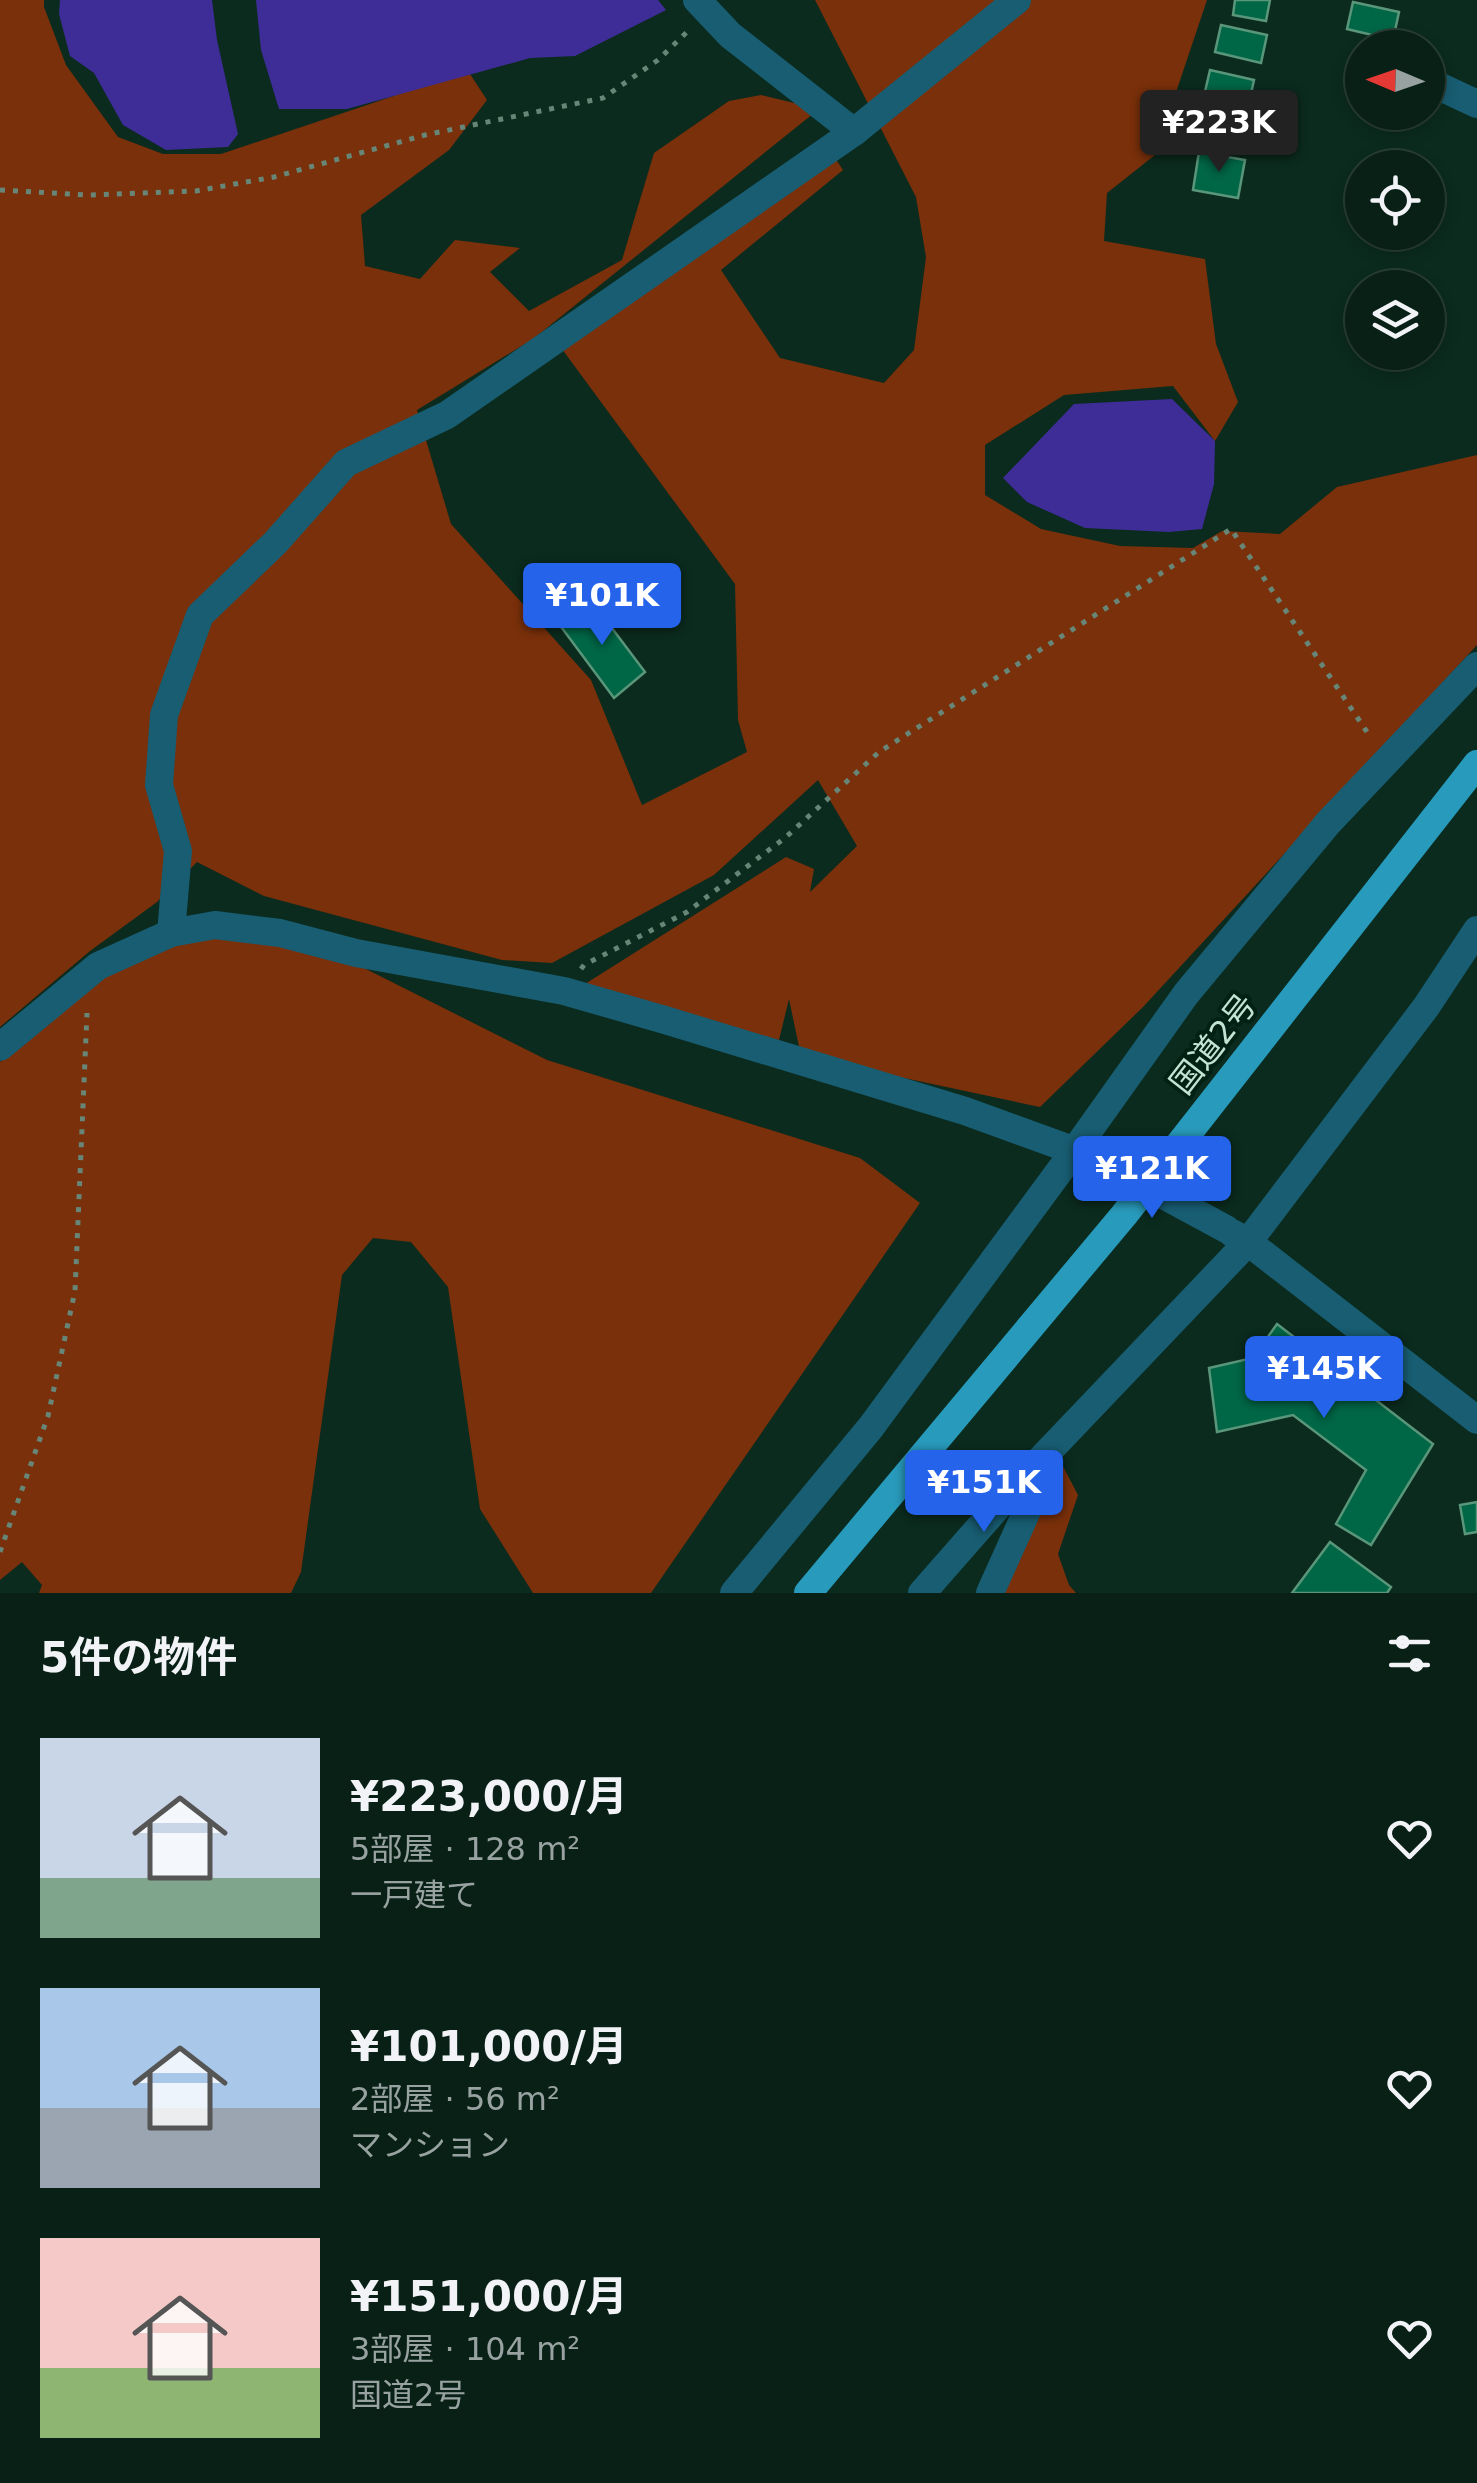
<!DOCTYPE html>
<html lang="ja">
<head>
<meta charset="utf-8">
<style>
  body { margin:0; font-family:"DejaVu Sans","Noto Sans JP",sans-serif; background:#11281f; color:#f1f3f6; height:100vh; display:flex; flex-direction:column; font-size:38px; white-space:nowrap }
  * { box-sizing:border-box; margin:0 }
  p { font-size:32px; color:#98a3a1 }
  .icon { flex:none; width:55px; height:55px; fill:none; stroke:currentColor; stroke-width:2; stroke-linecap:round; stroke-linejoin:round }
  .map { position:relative; height:1593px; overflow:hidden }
  .panel { display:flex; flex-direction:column; background:#082016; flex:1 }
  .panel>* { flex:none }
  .needle { width:65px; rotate:272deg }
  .tools { position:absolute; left:1345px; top:30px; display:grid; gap:20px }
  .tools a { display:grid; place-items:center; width:100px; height:100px; border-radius:50%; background:#082016; box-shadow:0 5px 15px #0003,0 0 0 2px #293e35; font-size:50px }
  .price { position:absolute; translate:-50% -85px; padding:0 22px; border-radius:10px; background:#2563eb; color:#fff; font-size:32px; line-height:65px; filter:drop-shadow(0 2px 5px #0008) }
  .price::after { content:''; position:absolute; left:50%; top:60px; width:30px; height:22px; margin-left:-15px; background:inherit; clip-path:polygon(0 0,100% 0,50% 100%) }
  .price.selected { background:#222; color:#fff }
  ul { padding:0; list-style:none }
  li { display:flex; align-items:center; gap:30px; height:250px; padding:0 40px }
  li span { display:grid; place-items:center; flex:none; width:280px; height:200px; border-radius:0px; color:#555 }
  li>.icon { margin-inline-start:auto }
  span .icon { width:120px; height:120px; fill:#fffc; stroke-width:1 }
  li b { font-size:42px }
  h2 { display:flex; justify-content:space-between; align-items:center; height:120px; padding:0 40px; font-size:42px }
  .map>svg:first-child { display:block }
  .green { fill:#7a300a }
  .water { fill:#3e2d97 }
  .building { fill:#006746; stroke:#5a967a; stroke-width:2.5 }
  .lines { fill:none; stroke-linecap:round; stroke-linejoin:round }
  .path { stroke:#678677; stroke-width:5; stroke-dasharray:5 8; stroke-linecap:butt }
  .minor { stroke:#185d72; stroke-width:28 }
  .trunk { stroke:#289abb; stroke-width:28 }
  .minor-bridge { stroke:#185d72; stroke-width:28 }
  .labels { text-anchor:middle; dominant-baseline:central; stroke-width:8; stroke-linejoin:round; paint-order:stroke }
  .street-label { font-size:32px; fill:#c5e3d3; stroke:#022115 }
</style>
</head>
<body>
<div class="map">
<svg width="1477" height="1593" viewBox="0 0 1477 1593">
  <rect width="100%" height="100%" fill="#0b2b1e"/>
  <g class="green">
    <polygon points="0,0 44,0 44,7 66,65 118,137 163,154 221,154 468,71 487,100 449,150 361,215 365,266 420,279 455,240 520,248 490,272 529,311 622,260 654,153 729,101 761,95 819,109 533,339 417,410 451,524 591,680 642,805 747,752 738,720 735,584 559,345 833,155 843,170 721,270 780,358 884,383 914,350 926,257 916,197 815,0 1207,0 1155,155 1107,193 1104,241 1205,259 1216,344 1238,402 1215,441 1173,386 1064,395 985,445 985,495 1041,529 1120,546 1193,548 1222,531 1280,534 1337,487 1477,455 1477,645 1143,1007 1040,1107 801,1056 789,999 779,1040 599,994 585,984 786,857 814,869 810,892 857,846 818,780 714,875 552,963 502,960 264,896 197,862 157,902 90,951 0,1027"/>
    <polygon points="215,936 278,944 354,963 547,1060 860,1158 920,1203 651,1593 533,1593 480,1509 448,1287 411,1242 373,1238 342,1275 301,1572 291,1593 39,1593 42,1585 22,1562 0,1580 0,1062 104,976 174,944"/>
    <path d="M1057,1455L1078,1495L1058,1554L1069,1585L1076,1593H996C1013,1545 1030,1499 1057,1455Z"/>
  </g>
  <g class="water">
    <polygon points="60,0 212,0 217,40 238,134 228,147 166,150 123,125 94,73 70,56 59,14"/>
    <polygon points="256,0 658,0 666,10 575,56 530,58 347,109 279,109 261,50"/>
    <polygon points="1172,399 1215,441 1214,484 1202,529 1169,532 1085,528 1027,502 1003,478 1074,404"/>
  </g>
  <g class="building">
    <polygon points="1235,0 1270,0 1266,21 1233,15"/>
    <polygon points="1353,2 1399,12 1393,40 1347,29"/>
    <polygon points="1221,25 1267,35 1261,63 1215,52"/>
    <polygon points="1210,70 1254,80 1239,149 1194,139"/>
    <polygon points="1199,152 1245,160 1238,198 1193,190"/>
    <polygon points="590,599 645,672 614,698 559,624"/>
    <polygon points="1277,1324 1433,1444 1371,1545 1336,1524 1366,1470 1293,1415 1217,1432 1209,1368 1253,1358"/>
    <polygon points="1477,1502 1477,1532 1465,1534 1460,1505"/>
    <polygon points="1330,1542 1391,1587 1387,1593 1292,1593"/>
  </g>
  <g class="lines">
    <g class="path">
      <polyline points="0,190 88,195 196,191 274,177 425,135 603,98 658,60 688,31"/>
      <polyline points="581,969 584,965 687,912 786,837 879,752 1231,529 1371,738"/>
      <polyline points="0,1552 48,1416 75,1291 87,1013"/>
    </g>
    <g class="minor">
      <polyline points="697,0 730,35 854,132"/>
      <polyline points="1428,81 1477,104"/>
      <polyline points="171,933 178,851 159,785 164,715 200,615 275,543 346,463 447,415 854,132 1017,0"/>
      <polyline points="0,1047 98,966 171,933 215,925 280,933 356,953 564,991 665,1020 965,1111 1089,1156"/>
      <polyline points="1232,1233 1248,1242 1477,1420"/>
      <polyline points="734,1593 871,1427 1075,1150 1186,994 1328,823 1477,666"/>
      <polyline points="922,1593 1022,1479 1248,1242 1426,1007 1477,930"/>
      <polyline points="990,1593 1031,1502 1022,1479"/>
    </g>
    <polyline class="trunk" points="808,1593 1124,1215 1477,764"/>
    <polyline class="minor-bridge" points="1104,1163 1226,1229"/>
  </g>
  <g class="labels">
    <g class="street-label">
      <text transform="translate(1213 1044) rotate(-52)">国道2号</text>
    </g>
  </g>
</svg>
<div class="tools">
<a><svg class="needle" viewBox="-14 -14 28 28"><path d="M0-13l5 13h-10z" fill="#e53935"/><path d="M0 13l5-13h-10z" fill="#98a3a1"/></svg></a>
<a><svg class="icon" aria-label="locate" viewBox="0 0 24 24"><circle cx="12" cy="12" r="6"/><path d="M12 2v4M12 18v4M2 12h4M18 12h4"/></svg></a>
<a><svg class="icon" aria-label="layers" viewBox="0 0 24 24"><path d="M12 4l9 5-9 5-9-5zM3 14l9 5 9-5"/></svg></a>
</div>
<b class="price selected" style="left:1219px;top:175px">¥223K</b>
<b class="price" style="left:602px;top:648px">¥101K</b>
<b class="price" style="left:1152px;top:1221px">¥121K</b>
<b class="price" style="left:1324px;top:1421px">¥145K</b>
<b class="price" style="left:984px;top:1535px">¥151K</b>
</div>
<section class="panel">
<h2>5件の物件<svg class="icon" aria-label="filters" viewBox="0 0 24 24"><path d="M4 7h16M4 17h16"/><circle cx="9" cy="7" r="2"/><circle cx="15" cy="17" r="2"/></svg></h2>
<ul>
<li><span style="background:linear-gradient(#c9d6e8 70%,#7fa58c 0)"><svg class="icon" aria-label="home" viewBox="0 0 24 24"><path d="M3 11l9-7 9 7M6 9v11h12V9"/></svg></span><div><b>¥223,000/月</b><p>5部屋 · 128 m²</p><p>一戸建て</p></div><svg class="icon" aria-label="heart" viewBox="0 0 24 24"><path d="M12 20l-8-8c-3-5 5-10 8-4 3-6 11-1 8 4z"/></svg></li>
<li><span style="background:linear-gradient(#a9c7e8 60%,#9aa5b1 0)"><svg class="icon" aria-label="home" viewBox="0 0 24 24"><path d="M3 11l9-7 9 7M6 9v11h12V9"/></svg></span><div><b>¥101,000/月</b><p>2部屋 · 56 m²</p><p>マンション</p></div><svg class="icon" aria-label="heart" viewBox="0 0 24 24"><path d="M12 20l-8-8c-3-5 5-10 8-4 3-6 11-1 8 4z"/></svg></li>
<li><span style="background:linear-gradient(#f6c9c9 65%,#8fb573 0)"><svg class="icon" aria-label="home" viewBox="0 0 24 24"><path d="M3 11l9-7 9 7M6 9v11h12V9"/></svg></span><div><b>¥151,000/月</b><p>3部屋 · 104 m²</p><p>国道2号</p></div><svg class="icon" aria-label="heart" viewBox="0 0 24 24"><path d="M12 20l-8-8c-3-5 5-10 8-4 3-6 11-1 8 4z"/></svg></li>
</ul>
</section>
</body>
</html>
